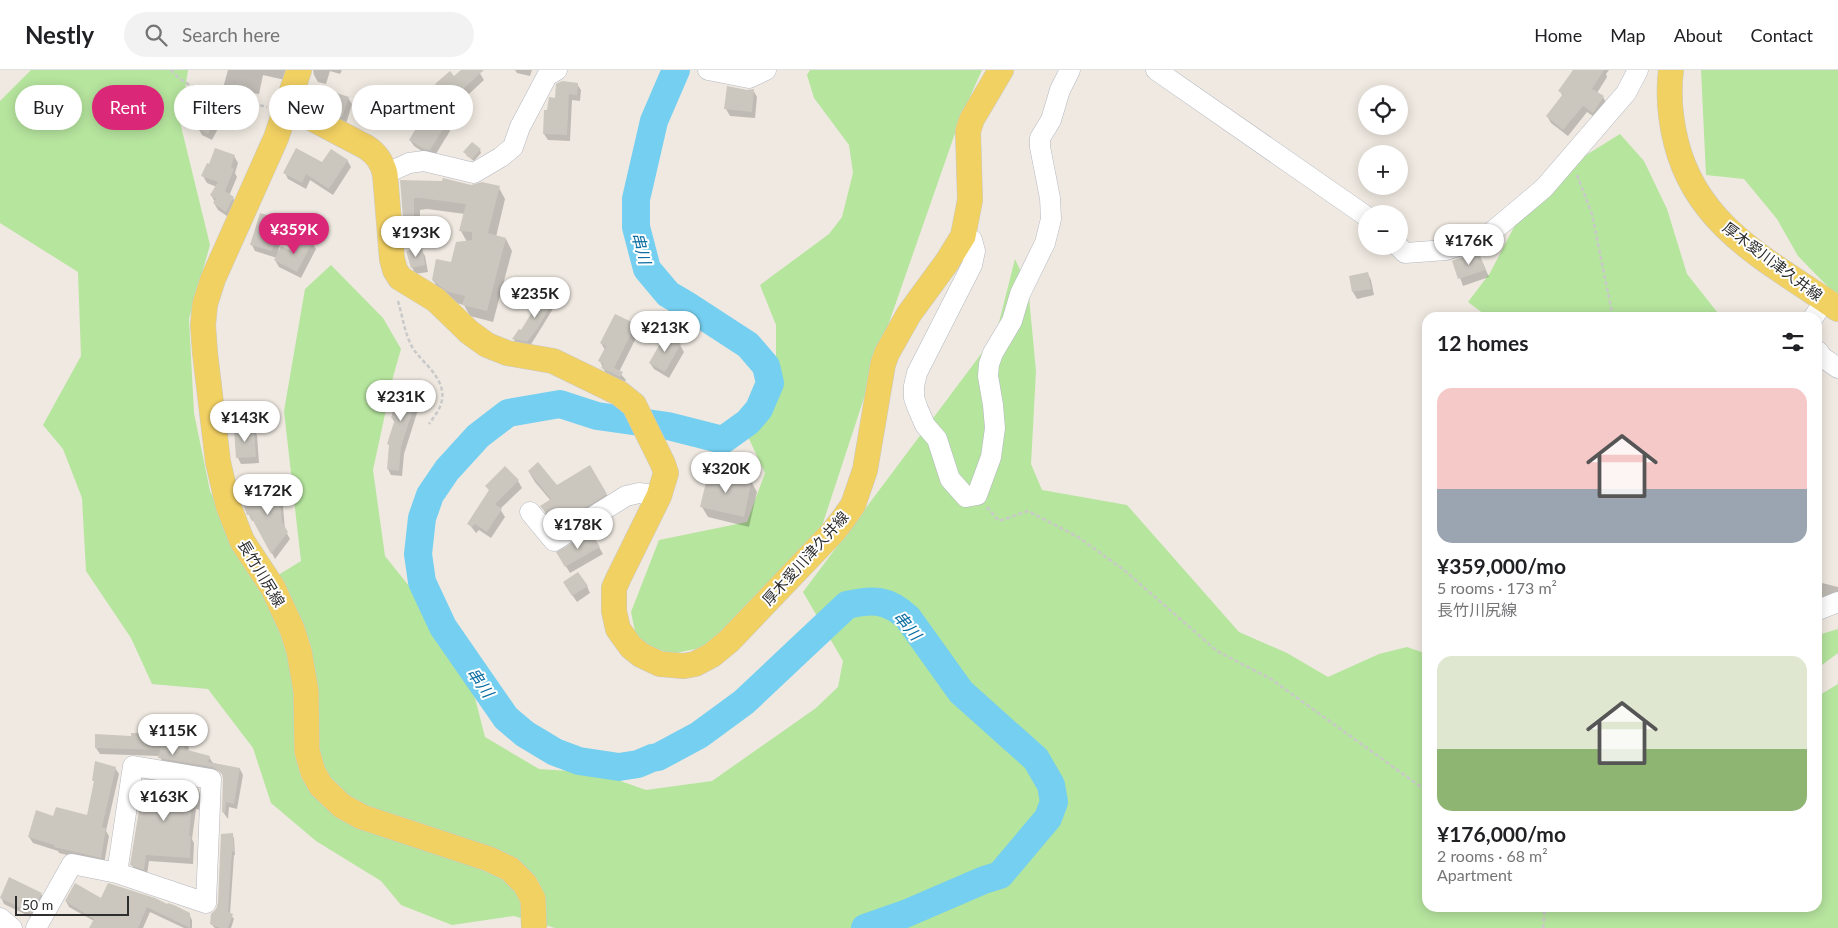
<!DOCTYPE html>
<html lang="en">
<head>
<meta charset="utf-8">
<style>
  body { margin:0; font-family:Lato,"Noto Sans JP",sans-serif; background:#f2f2f2; color:#202124; height:100vh; display:flex; flex-direction:column; font-size:19px; white-space:nowrap }
  * { box-sizing:border-box; margin:0 }
  p { font-size:16px; color:#757577 }
  .icon { flex:none; width:28px; height:28px; fill:none; stroke:currentColor; stroke-width:2; stroke-linecap:round; stroke-linejoin:round }
  .map { position:relative; flex:1; overflow:hidden }
  .sheet { position:absolute; left:1422px; top:242px; width:400px; height:600px; display:flex; flex-direction:column; background:#fff; border-radius:15px; box-shadow:0 2px 12px #0003 }
  .sheet>* { flex:none }
  .top-card { position:absolute; left:15px; top:15px; width:475px; height:45px; display:flex; gap:10px }
  .tools { position:absolute; left:1358px; top:15px; display:grid; gap:10px }
  .tools a { display:grid; place-items:center; width:50px; height:50px; border-radius:50%; background:#fff; box-shadow:0 2px 12px #0003; font-size:25px }
  .scale { position:absolute; left:15px; bottom:12px; width:114px; box-sizing:border-box; padding-left:5px; border:2px solid #2e2e2e; border-top:0; font-size:14px; line-height:18px; white-space:nowrap; color:#2e2e2e; -webkit-text-stroke:4px #fff; paint-order:stroke }
  .price { position:absolute; translate:-50% -42px; padding:0 11px; border-radius:18px; background:#fff; color:#222; font-size:16px; line-height:32px; filter:drop-shadow(0 1px 2px #0008) }
  .price::after { content:''; position:absolute; left:50%; top:30px; width:15px; height:11px; margin-left:-8px; background:inherit; clip-path:polygon(0 0,100% 0,50% 100%) }
  .price.selected { background:#db2777; color:#fff }
  ul { padding:0; list-style:none }
  li { display:grid; align-content:center; gap:10px; height:265px; padding:0 15px }
  li span { display:grid; place-items:center; height:155px; border-radius:15px; color:#555 }
  li>.icon { margin-inline-start:auto }
  span .icon { width:90px; height:90px; fill:#fffc; stroke-width:1 }
  li b { font-size:21px }
  h2 { display:flex; justify-content:space-between; align-items:center; height:60px; padding:0 15px; font-size:21px }
  .pill { padding:0 18px; border-radius:22px; background:#fff; box-shadow:0 2px 12px #0003; font-size:18px; line-height:45px }
  .pill.selected { background:#db2777; color:#fff }
  header { display:flex; align-items:center; gap:30px; box-sizing:border-box; height:70px; padding:0 25px; background:#fff; border-bottom:1px solid #e0e0e0 }
  header strong { font-size:24px }
  nav { display:flex; gap:28px; margin-inline-start:auto; font-size:18px }
  .search { width:350px; height:45px; background:#f2f2f2; display:flex; align-items:center; gap:12px; box-sizing:border-box; padding:0 18px; border-radius:28px; color:#757577; font-size:19px }
  .map>svg:first-child { display:block }
  .green { fill:#b6e59e }
  .shadow { fill:#0003 }
  .lines { fill:none; stroke-linecap:round; stroke-linejoin:round }
  .river { stroke:#75cff0; stroke-width:28 }
  .building { fill:#cbc7bf }
  .minor-casing { stroke:#b4b7c1; stroke-width:21 }
  .major-casing { stroke:#c9c9c9; stroke-width:26 }
  .path { stroke:#c9c9c9; stroke-width:2.5; stroke-dasharray:4 2.5; stroke-linecap:butt }
  .minor { stroke:#fff; stroke-width:20 }
  .major { stroke:#f2d163; stroke-width:25 }
  .labels { text-anchor:middle; dominant-baseline:central; stroke-width:4; stroke-linejoin:round; paint-order:stroke }
  .street-label { font-size:15px; fill:#2e2e2e; stroke:#fff }
  .water-label { font-size:16px; font-style:italic; fill:#0d6fa3; stroke:#fff }
</style>
</head>
<body>
<header>
<strong>Nestly</strong>
<div class="search"><svg class="icon" aria-label="search" viewBox="0 0 24 24"><circle cx="10" cy="10" r="6"/><path d="M15 15l6 6"/></svg>Search here</div>
<nav><a>Home</a><a>Map</a><a>About</a><a>Contact</a></nav>
</header>
<div class="map">
<svg width="1838" height="858" viewBox="0 0 1838 858">
  <rect width="100%" height="100%" fill="#efe9e1"/>
  <g class="green">
    <polygon points="31,0 188,0 180,52 210,175 189,249 194,343 210,421 259,517 301,491 284,341 305,219 331,195 383,248 401,279 393,307 373,400 385,486 425,536 475,628 485,667 539,699 598,703 646,720 712,711 816,638 838,617 843,591 803,522 996,264 1015,189 1028,217 1036,301 1031,394 1042,420 1127,435 1239,562 1287,583 1328,607 1379,584 1407,577 1427,584 1428,838 1818,838 1818,626 1838,614 1838,858 555,858 514,846 452,855 401,835 381,811 316,771 271,733 253,678 208,619 152,614 131,568 86,501 82,428 63,379 43,355 81,286 78,202 0,153 0,31"/>
    <polygon points="810,0 982,0 960,49 884,267 820,462 705,577 671,584 637,571 631,542 659,470 747,452 765,403 743,356 776,296 776,255 760,215 829,164 842,147 853,103 849,75 814,28 807,5"/>
    <polygon points="1701,0 1838,0 1838,227 1798,186 1777,149 1744,109 1706,105"/>
    <polygon points="1620,64 1644,91 1667,139 1687,204 1721,247 1488,247 1468,232 1490,203 1525,136 1562,100"/>
    <polygon points="1838,559 1838,583 1818,598 1818,565"/>
  </g>
  <g class="shadow">
    <polygon points="228,0 288,0 285,10 263,5 259,24 239,21 237,27 226,24 223,18"/>
    <polygon points="313,0 342,0 340,4 330,1 326,14 318,12 314,5"/>
    <polygon points="463,0 478,0 484,10 455,37 436,14 454,8"/>
    <polygon points="515,0 532,0 530,6 517,3"/>
    <polygon points="1574,0 1609,0 1606,4 1607,7 1597,23 1603,27 1607,34 1597,49 1587,42 1568,66 1551,53 1547,46 1563,27 1560,21"/>
    <polygon points="577,14 581,20 580,31 572,30 570,71 548,70 544,64 548,41 556,29"/>
    <polygon points="753,20 757,27 755,48 730,46 726,39"/>
    <polygon points="348,28 352,34 346,54 321,41 317,34"/>
    <polygon points="220,41 224,47 212,70 202,65 198,58"/>
    <polygon points="428,42 447,54 450,61 434,87 429,86 414,76 410,70"/>
    <polygon points="480,80 481,83 474,91 466,85"/>
    <polygon points="234,86 238,93 235,103 237,107 229,126 233,128 237,135 230,148 218,140 214,133 215,132 211,125 217,117 207,113 203,106"/>
    <polygon points="347,90 351,97 333,125 310,110 306,119 288,109 285,103 323,94"/>
    <polygon points="401,111 499,118 505,129 496,167 506,169 512,181 493,252 470,246 464,235 456,233 440,222 433,210 452,194 467,172 461,161 465,144 427,139 420,140 420,171 412,171 405,160"/>
    <polygon points="261,144 282,151 285,157 278,182 295,184 312,172 316,179 301,208 279,197 275,190 277,188 255,181 252,175"/>
    <polygon points="421,179 425,186 428,202 415,204 412,197"/>
    <polygon points="1479,184 1489,207 1463,216 1454,191"/>
    <polygon points="1368,204 1371,210 1374,225 1357,229 1353,222 1351,207"/>
    <polygon points="553,230 556,234 530,276 516,274 514,269 520,261 522,262"/>
    <polygon points="635,255 639,262 619,302 626,310 624,313 607,305 603,298 600,291 605,280 601,273"/>
    <polygon points="665,266 680,275 684,282 669,308 654,299 650,293"/>
    <polygon points="420,318 423,324 404,384 402,406 391,405 388,399 395,353 392,348"/>
    <polygon points="253,359 257,365 259,393 241,394 238,388"/>
    <polygon points="590,396 612,434 563,465 547,446 542,436 551,431 535,412 529,402 556,417"/>
    <polygon points="505,398 518,411 522,418 500,439 505,447 491,468 479,460 476,463 469,454 490,422 487,416"/>
    <polygon points="751,411 757,422 749,457 708,447 702,437"/>
    <polygon points="278,418 282,424 285,460 290,469 275,489 255,450 252,451 249,445 258,433"/>
    <polygon points="591,463 603,484 570,503 558,483"/>
    <polygon points="1818,512 1838,517 1838,524 1818,531"/>
    <polygon points="587,516 590,523 577,532 568,519"/>
    <polygon points="185,672 189,678 188,681 209,687 213,693 240,699 243,705 237,739 229,737 228,749 223,742 227,707 216,699 221,705 163,694 160,686 100,684 96,678"/>
    <polygon points="115,698 119,704 106,761 109,766 104,794 59,783 58,781 33,773 29,767 54,748 88,747 95,713 93,710"/>
    <polygon points="198,720 202,727 201,740 196,739 192,769 194,773 193,794 149,791 147,805 135,801 132,795"/>
    <polygon points="232,765 234,768 235,785 234,785 230,844 234,849 231,858 215,858 211,854 217,840"/>
    <polygon points="109,815 189,844 192,850 192,858 184,858 150,842 143,858 91,858 94,851 69,837 66,831 101,830"/>
    <polygon points="41,824 45,831 35,849 4,834 1,827"/>
  </g>
  <g class="lines">
    <path class="river" d="M676,0L654,51L636,129V157L647,199L668,224L685,234L748,275L766,296L770,313L759,339L748,352L723,370L668,356L597,346L560,334L508,343L478,366L447,400L430,425L422,448L418,484L422,512L443,557L506,648L525,664L555,682L579,691L619,697L638,694L652,688L658,687L699,665L744,632L847,535C873,529 888,529 908,548L961,622L1036,689L1051,715L1054,732L1048,748L1000,805L984,810L905,844L865,858"/>
  </g>
  <g class="building">
    <polygon points="461,0 484,0 450,31 435,14 450,1 454,6"/>
    <polygon points="1573,0 1604,0 1592,19 1604,26 1593,43 1583,36 1563,60 1546,46 1563,24 1558,21"/>
    <polygon points="562,11 578,13 577,25 569,24 567,65 543,64 544,40 547,40 549,27 555,28 556,14"/>
    <polygon points="727,16 747,20 754,19 752,42 724,39"/>
    <polygon points="321,18 349,27 342,48 316,34"/>
    <polygon points="210,34 221,40 208,64 197,58"/>
    <polygon points="427,40 447,53 430,80 424,79 409,70"/>
    <polygon points="472,72 481,79 472,89 463,82"/>
    <polygon points="215,78 235,85 231,97 234,99 225,121 234,127 226,142 213,133 216,129 210,125 218,112 201,106 207,93 209,94"/>
    <polygon points="296,78 322,92 331,79 348,90 329,119 306,104 302,113 283,103"/>
    <polygon points="443,108 471,115 482,112 500,116 488,163 506,168 487,241 462,235 465,226 448,222 432,210 436,189 451,192 456,172 472,170 472,162 459,161 466,134 420,128 414,128 414,160 404,160 400,110 442,111"/>
    <polygon points="260,143 282,149 272,181 250,175"/>
    <polygon points="302,166 313,171 297,202 274,190 281,176 294,182"/>
    <polygon points="422,178 425,195 411,198 406,181"/>
    <polygon points="1478,182 1486,200 1458,209 1452,191"/>
    <polygon points="1368,202 1371,219 1352,222 1349,206"/>
    <polygon points="544,223 554,229 538,258 527,272 512,269 519,259 521,260"/>
    <polygon points="615,244 636,254 614,298 623,302 620,307 601,298 604,294 598,291 606,276 600,273"/>
    <polygon points="665,265 681,274 665,302 649,293"/>
    <polygon points="401,311 420,317 401,377 399,401 387,399 389,375 387,374 395,349 391,348"/>
    <polygon points="254,357 256,387 236,388 234,359"/>
    <polygon points="538,392 557,415 590,395 607,424 557,455 540,436 551,429 528,401"/>
    <polygon points="505,396 519,410 495,434 502,439 487,462 475,454 472,457 467,454 489,420 485,416"/>
    <polygon points="709,400 752,410 744,447 700,437"/>
    <polygon points="279,416 282,452 288,462 271,484 250,445 247,445 243,434 257,432 256,419"/>
    <polygon points="591,462 600,477 565,497 556,482"/>
    <polygon points="578,502 588,516 572,526 563,512"/>
    <polygon points="131,663 156,663 186,671 184,679 210,686 208,692 240,698 234,734 226,732 225,743 222,742 223,709 222,704 213,697 158,688 160,680 95,678 95,664 131,666"/>
    <polygon points="95,691 116,697 102,757 106,758 101,788 54,777 54,775 28,767 36,740 53,746 56,737 87,745 94,711 92,711"/>
    <polygon points="144,710 199,719 198,735 192,733 189,766 191,766 190,788 146,785 144,800 130,795"/>
    <polygon points="233,763 234,782 232,781 228,842 233,844 228,858 220,858 210,854 211,844 216,839 218,833 221,764"/>
    <polygon points="9,807 42,823 31,843 0,828"/>
    <polygon points="75,813 101,828 108,813 155,828 167,834 168,833 174,835 190,843 190,858 147,837 138,858 89,858 94,849 65,831"/>
  </g>
  <g class="lines">
    <defs>
      <g id="minor">
        <polyline points="708,0 749,8 766,0"/>
        <polyline points="1156,0 1366,146"/>
        <polyline points="385,104 409,93 424,91 474,103 501,87 513,77 520,57 547,6 557,0"/>
        <polyline points="963,166 972,170 975,181 972,195 917,303 914,316 914,328 918,339 925,355 937,369 950,409 966,427 977,425 991,387 995,358 993,335 988,306 989,294 993,283 1012,251 1020,224 1045,173 1051,149 1050,128 1040,77 1040,68 1051,50 1060,20 1070,0"/>
        <polyline points="1398,176 1405,183 1446,180 1486,167 1544,118 1626,23 1638,0"/>
        <polyline points="1813,248 1825,230"/>
        <polyline points="1818,281 1822,287 1838,298"/>
        <polyline points="530,442 554,471 626,426 639,423 659,426"/>
        <polyline points="1818,540 1838,532"/>
        <polyline points="0,848 12,858"/>
        <polyline points="36,858 72,794 117,803 206,833 211,709 133,696 117,803"/>
      </g>
      <g id="major">
        <polyline points="299,0 276,68 213,209 205,234 203,255 205,283 218,392 228,435 242,471 273,518 292,559 299,581 306,621 307,681 313,702 321,716 342,736 362,747 489,789 510,799 525,814 533,829 534,858"/>
        <path d="M1671,0C1668,24 1670,48 1676,72C1697,158 1771,192 1838,239"/>
        <path d="M288,36L366,77C377,84 382,92 385,104L392,189L395,200L400,208L436,230L469,262L487,275L507,283L553,291L619,323L634,335L663,394L666,403L659,426L619,507L614,518V541L618,559L631,577L641,585L660,594L684,596L695,594L712,585L729,571L834,461L844,448L853,435L865,400L883,294L887,283L909,244L947,192L963,166L970,130L968,61L972,49L1001,0"/>
      </g>
    </defs>
    <use href="#minor" class="minor-casing"/>
    <use href="#major" class="major-casing"/>
    <g class="path">
      <path d="M171,0C193,26 235,29 267,37"/>
      <polyline points="1577,105 1592,144 1613,248"/>
      <path d="M398,231C403,248 405,266 414,280C426,296 448,311 441,334C439,341 433,348 429,354"/>
      <polyline points="987,437 999,451 1028,441 1078,467 1124,500 1217,581 1271,609 1428,722"/>
      <polyline points="1543,858 1545,838"/>
    </g>
    <use href="#minor" class="minor"/>
    <use href="#major" class="major"/>
  </g>
  <g class="labels">
    <g class="street-label">
      <text transform="translate(1773 191) rotate(37)">厚木愛川津久井線</text>
      <text transform="translate(805 488) rotate(-48)">厚木愛川津久井線</text>
      <text transform="translate(262 503) rotate(59)">長竹川尻線</text>
    </g>
    <g class="water-label">
      <text transform="translate(642 178) rotate(75)">串川</text>
      <text transform="translate(908 555) rotate(50)">串川</text>
      <text transform="translate(481 612) rotate(55)">串川</text>
    </g>
  </g>
</svg>
<div class="tools">
<a><svg class="icon" aria-label="locate" viewBox="0 0 24 24"><circle cx="12" cy="12" r="6"/><path d="M12 2v4M12 18v4M2 12h4M18 12h4"/></svg></a>
<a>+</a>
<a>−</a>
</div>
<div class="scale">50 m</div>
<b class="price selected" style="left:294px;top:185px">¥359K</b>
<b class="price" style="left:416px;top:188px">¥193K</b>
<b class="price" style="left:1469px;top:196px">¥176K</b>
<b class="price" style="left:535px;top:249px">¥235K</b>
<b class="price" style="left:665px;top:283px">¥213K</b>
<b class="price" style="left:401px;top:352px">¥231K</b>
<b class="price" style="left:245px;top:373px">¥143K</b>
<b class="price" style="left:726px;top:424px">¥320K</b>
<b class="price" style="left:268px;top:446px">¥172K</b>
<b class="price" style="left:578px;top:480px">¥178K</b>
<b class="price" style="left:173px;top:686px">¥115K</b>
<b class="price" style="left:164px;top:752px">¥163K</b>
<div class="top-card">
<a class="pill">Buy</a>
<a class="pill selected">Rent</a>
<a class="pill">Filters</a>
<a class="pill">New</a>
<a class="pill">Apartment</a>
</div>
<section class="sheet">
<h2>12 homes<svg class="icon" aria-label="filters" viewBox="0 0 24 24"><path d="M4 7h16M4 17h16"/><circle cx="9" cy="7" r="2"/><circle cx="15" cy="17" r="2"/></svg></h2>
<ul>
<li><span style="background:linear-gradient(#f6c9c9 65%,#9aa5b1 0)"><svg class="icon" aria-label="home" viewBox="0 0 24 24"><path d="M3 11l9-7 9 7M6 9v11h12V9"/></svg></span><div><b>¥359,000/mo</b><p>5 rooms · 173 m²</p><p>長竹川尻線</p></div></li>
<li><span style="background:linear-gradient(#dfe7d0 60%,#8fb573 0)"><svg class="icon" aria-label="home" viewBox="0 0 24 24"><path d="M3 11l9-7 9 7M6 9v11h12V9"/></svg></span><div><b>¥176,000/mo</b><p>2 rooms · 68 m²</p><p>Apartment</p></div></li>
</ul>
</section>
</div>
</body>
</html>
